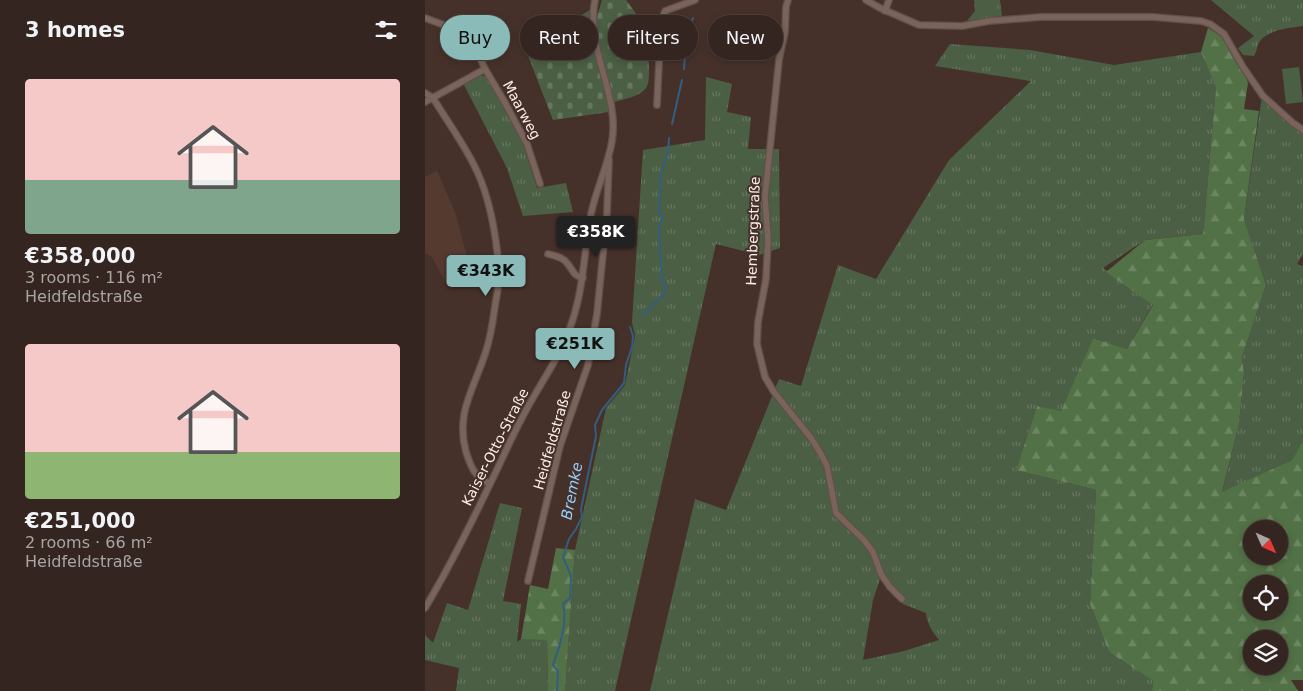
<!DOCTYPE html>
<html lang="en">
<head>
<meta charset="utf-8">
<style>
  body { margin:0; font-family:"DejaVu Sans",sans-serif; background:#3c2d29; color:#f1f3f6; height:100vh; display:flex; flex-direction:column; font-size:19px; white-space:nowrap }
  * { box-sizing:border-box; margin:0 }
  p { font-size:16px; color:#a9a5a5 }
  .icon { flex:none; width:28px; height:28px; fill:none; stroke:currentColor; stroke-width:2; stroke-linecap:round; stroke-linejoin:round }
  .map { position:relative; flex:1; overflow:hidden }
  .sheet { display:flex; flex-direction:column; background:#342520; width:425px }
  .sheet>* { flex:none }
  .top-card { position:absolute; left:15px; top:15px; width:475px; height:45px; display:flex; gap:10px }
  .needle { width:32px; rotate:135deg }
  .controls { position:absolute; left:818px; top:520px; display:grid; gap:10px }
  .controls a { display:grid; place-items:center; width:45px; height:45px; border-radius:50%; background:#342520; box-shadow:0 2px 8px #0003,0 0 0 1px #4e423e; font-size:25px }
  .price { position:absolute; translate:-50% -42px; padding:0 11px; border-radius:5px; background:#8bbbb9; color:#111; font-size:16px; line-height:32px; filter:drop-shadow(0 1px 2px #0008) }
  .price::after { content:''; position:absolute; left:50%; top:30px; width:15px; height:11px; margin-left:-8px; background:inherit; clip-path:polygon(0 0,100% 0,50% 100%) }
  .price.on { background:#222; color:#fff }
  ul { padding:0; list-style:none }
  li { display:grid; align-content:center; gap:10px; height:265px; padding:0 25px }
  li span { display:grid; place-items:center; height:155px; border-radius:5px; color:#555 }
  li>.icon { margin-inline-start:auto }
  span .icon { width:90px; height:90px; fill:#fffc; stroke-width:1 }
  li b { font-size:21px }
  h2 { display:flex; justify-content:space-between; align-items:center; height:60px; padding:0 25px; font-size:21px }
  .tag { padding:0 18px; border-radius:22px; background:#342520; box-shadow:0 2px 8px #0003,0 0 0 1px #4e423e; font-size:18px; line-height:45px }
  .tag.on { background:#8bbbb9; color:#111 }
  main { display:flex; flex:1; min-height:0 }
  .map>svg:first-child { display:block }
  .built { fill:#553a30 }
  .grass { fill:url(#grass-tufts); fill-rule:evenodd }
  .forest { fill:url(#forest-firs); fill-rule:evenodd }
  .cemetery { fill:url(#cemetery-stones) }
  .pitch { fill:#4b5f44 }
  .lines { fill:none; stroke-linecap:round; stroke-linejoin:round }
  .stream { stroke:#335e81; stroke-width:2 }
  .street-casing { stroke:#61504a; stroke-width:8 }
  .street { stroke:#79635a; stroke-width:5.5 }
  .labels { text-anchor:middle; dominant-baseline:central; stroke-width:4; stroke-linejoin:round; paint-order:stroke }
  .street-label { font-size:14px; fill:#fbede8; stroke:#46312a }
  .water-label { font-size:15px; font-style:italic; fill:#97cdf9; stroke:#46312a }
</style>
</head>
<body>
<main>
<section class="sheet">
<h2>3 homes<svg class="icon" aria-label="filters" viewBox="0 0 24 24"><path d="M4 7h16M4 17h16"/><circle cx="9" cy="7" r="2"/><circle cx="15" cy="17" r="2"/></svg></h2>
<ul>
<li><span style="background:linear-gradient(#f6c9c9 65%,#7fa58c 0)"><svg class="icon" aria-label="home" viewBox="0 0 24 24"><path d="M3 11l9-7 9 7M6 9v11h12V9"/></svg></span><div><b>€358,000</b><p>3 rooms · 116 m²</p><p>Heidfeldstraße</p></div></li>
<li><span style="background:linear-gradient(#f6c9c9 70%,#8fb573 0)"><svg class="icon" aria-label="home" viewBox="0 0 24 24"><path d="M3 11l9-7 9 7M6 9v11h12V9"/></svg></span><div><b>€251,000</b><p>2 rooms · 66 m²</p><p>Heidfeldstraße</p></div></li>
</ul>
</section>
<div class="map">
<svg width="878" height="691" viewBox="0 0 878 691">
  <defs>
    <pattern id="grass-tufts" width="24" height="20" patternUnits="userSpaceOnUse" patternTransform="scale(1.25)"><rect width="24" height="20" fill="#4b5f44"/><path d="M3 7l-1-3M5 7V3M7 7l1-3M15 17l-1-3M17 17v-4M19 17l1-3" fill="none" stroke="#66765f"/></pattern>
    <pattern id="forest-firs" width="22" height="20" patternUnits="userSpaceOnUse" patternTransform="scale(1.25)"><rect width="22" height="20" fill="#527146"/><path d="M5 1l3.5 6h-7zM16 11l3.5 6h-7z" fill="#6c8661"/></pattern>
    <pattern id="cemetery-stones" width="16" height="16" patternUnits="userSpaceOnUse" patternTransform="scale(1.25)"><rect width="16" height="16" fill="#4b5f44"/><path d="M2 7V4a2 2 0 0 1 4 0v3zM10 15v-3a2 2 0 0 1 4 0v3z" fill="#66765f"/></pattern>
  </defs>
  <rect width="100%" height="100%" fill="#46312a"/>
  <polygon class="built" points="12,171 30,212 40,249 47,277 23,287 7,257 0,253 0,177"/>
  <g class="grass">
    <polygon points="549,0 575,0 577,16 542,21 550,11"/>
    <path d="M786,0H878V26C865,28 845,29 835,41C832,45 832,52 829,56L818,55L813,48L829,36Z"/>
    <path d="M525,44L605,50L689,65L776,52L791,88L778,234L720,240L678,268L728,304L702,349L668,338L636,412L612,406L591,470L671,490L665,604L684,652L728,681L727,691H225L270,499L301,510L354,379L376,386L413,265L451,279L524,160L606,81L510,66ZM456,576L468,595L478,604L501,613C502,624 507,631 514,640L479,651L438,660L448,600Z"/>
    <polygon points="55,75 62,77 77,102 98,144 112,188 141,183 148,212 98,216 82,168 39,85"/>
    <polygon points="281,77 307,84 302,112 326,117 323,149 354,149 355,248 334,255 291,244 190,691 140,691 150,550 181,408 200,385 210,336 207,322 218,150 280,140"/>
    <polygon points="837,96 878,132 878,254 872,264 878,266 878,441 867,460 797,493 814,424 819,373 817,357 841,285 819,219"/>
    <polygon points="75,503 97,508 78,601 96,604 92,642 96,639 122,639 123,691 31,691 34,668 0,660 0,635 8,643 22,603 43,610"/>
  </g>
  <g class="forest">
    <path d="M783,28L796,36L820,74L823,83L819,109L834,111L819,219L841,285L817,357L819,373L814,424L797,492L867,460L878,441V680H866L873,691H727L728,681L684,652L665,604L671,490L591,470L612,406L636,411L668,338L702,349L728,305L681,272L720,240L778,234L791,88L776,52ZM826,529H854V556H826ZM826,584H854V611H826ZM826,639H854V666H826Z"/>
    <polygon points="131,548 150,550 140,691 123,691 122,640 96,639 105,585 123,589"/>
  </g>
  <g class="cemetery">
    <path d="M177,0H201L215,19V46C223,54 224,60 224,71C224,76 224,82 222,86C217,97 197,99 187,103L172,42L171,20Z"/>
    <polygon points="165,10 165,31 168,45 184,107 184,112 128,120 100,48"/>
  </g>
  <polygon class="pitch" points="874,67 878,102 861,104 857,69"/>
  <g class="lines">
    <g class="stream">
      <polyline points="259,69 261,37 268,18"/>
      <polyline points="247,124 257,80"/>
      <polyline points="218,315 240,293 241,285 237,281 235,247 234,227 238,217 234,213 236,174 243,152 244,138"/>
      <path d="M132,691L133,671L128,665C134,649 143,621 138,604L145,598L146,576L138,557L144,539L151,529L157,517L156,509L171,436L170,425L177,410L199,383L201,365L207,347L208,336L205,327"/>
    </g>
    <defs>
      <g id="street">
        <polyline points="363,0 361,7 360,32 354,60 340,197 343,240 341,279 333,322 332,344 340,377 349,392 386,438 396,454 402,466 411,513 439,540 448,552 456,574 465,587 477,599"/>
        <polyline points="441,0 455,8 494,25 537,26 564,21 616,17 728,17 776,21 785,24 799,34 818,67 838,96 868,123 878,130"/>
        <polyline points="460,11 464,0"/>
        <polyline points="0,18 19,25 44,44 54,55 60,69 79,101 102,144 115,184"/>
        <path d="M0,93L8,98C21,119 36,140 48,163C65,195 71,233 74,269C75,281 72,294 70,306C68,321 66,336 61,351C50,387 30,412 41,452C47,470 49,475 65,484"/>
        <polyline points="0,102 60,69"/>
        <polyline points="232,105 235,42 234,28 240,11 270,0"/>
        <path d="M123,254C130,256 138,257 142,263C149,271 147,275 158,278"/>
        <polyline points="103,581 135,446 163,365 172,314 182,213 184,160"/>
        <path d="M0,608C24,568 45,526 65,484C76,462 86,438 98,416C114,385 136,356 147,322C159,287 159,250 166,214C171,189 183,166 187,141C195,94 160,49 170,0"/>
      </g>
    </defs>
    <use href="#street" class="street-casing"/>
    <use href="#street" class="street"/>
  </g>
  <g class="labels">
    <g class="street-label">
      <text transform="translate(97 110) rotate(62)">Maarweg</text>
      <text transform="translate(328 231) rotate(-88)">Hembergstraße</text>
      <text transform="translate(127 440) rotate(-74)">Heidfeldstraße</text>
      <text transform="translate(70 447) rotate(-63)">Kaiser-Otto-Straße</text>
    </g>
    <g class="water-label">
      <text transform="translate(147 491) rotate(-79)">Bremke</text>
    </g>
  </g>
</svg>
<div class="controls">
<a><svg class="needle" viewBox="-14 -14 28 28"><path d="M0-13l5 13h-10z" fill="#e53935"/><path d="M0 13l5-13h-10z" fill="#a9a5a5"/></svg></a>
<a><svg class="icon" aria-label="locate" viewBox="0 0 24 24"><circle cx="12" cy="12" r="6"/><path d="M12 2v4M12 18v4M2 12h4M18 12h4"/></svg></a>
<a><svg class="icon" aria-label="layers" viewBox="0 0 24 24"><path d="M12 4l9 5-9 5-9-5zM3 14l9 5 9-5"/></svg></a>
</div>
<b class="price on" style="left:171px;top:258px">€358K</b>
<b class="price" style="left:61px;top:297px">€343K</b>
<b class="price" style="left:150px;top:370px">€251K</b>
<div class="top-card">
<a class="tag on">Buy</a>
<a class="tag">Rent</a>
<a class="tag">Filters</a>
<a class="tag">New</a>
</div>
</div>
</main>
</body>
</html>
